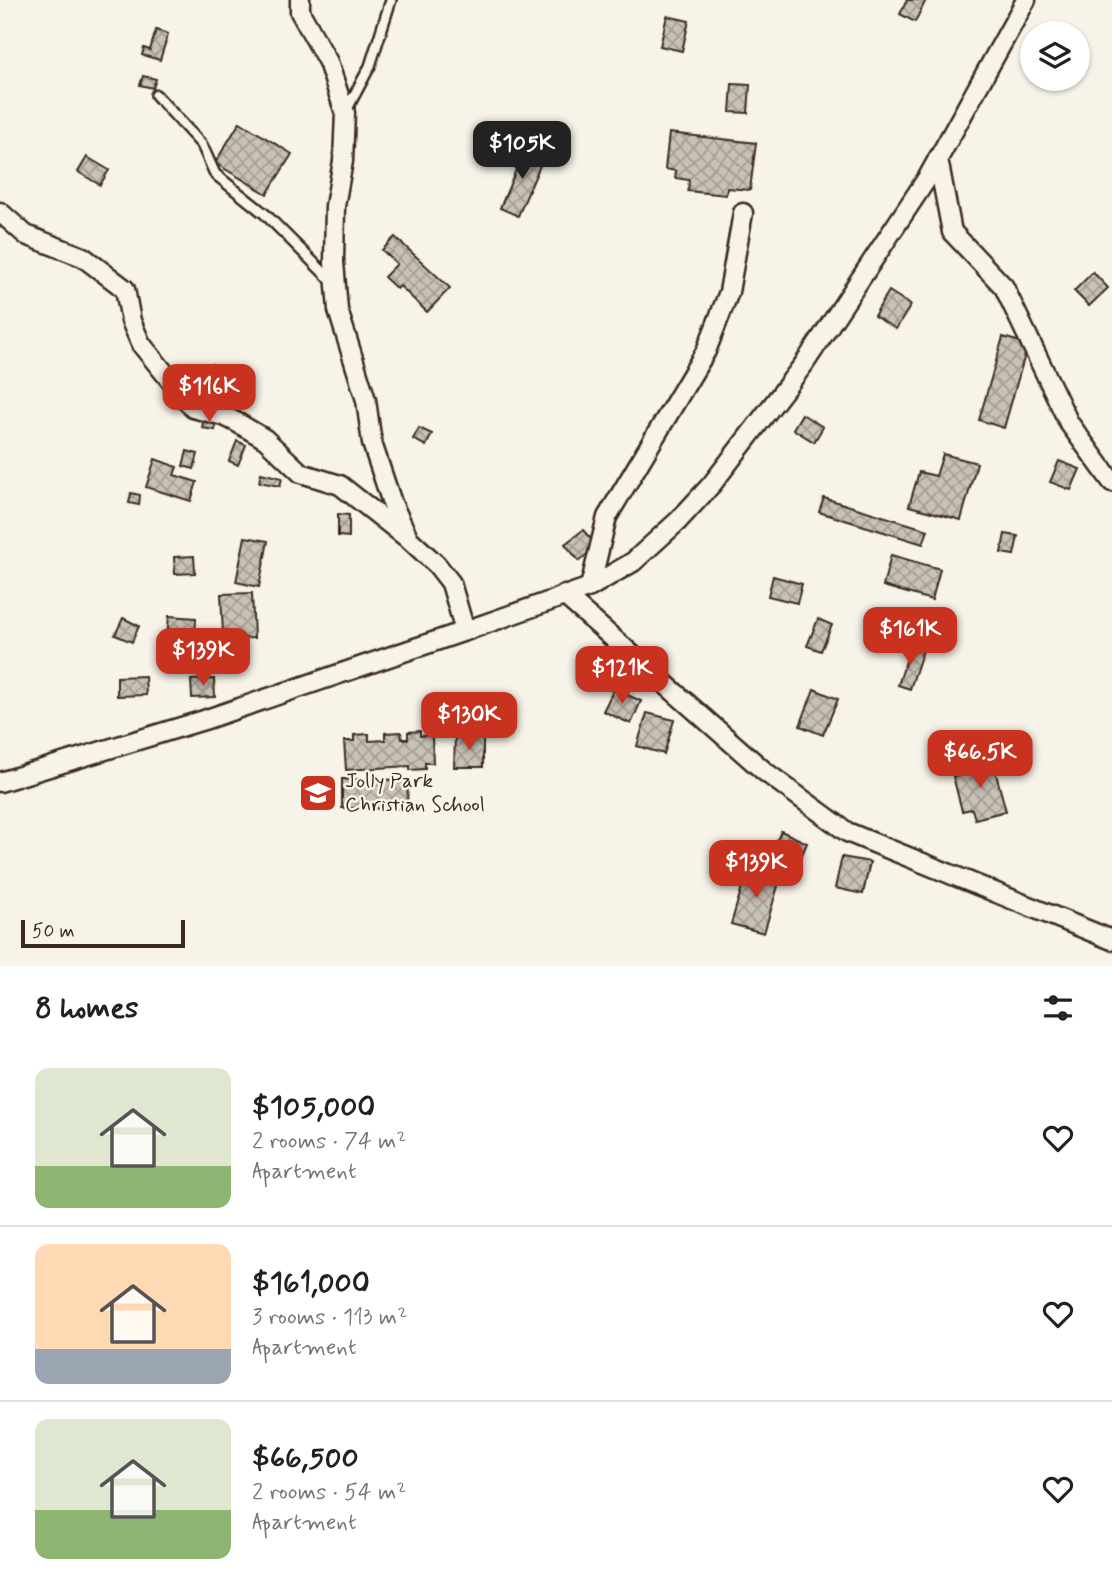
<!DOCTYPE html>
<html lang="en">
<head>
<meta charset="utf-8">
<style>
  body { margin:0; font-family:Mynerve,sans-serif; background:#f2f2f2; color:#202124; height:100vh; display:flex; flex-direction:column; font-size:26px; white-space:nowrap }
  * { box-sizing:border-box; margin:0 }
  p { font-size:23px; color:#757577 }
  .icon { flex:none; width:38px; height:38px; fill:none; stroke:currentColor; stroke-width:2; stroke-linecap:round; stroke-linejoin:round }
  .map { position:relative; height:966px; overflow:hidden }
  .panel { display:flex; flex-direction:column; background:#fff; flex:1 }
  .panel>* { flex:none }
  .fabs { position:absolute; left:1020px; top:21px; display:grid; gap:14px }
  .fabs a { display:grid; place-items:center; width:70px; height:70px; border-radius:50%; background:#fff; box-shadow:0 2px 5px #0004; font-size:35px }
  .scale { position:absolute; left:21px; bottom:18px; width:164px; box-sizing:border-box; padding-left:7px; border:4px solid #3b2a1e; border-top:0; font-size:19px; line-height:24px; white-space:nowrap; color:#3b2a1e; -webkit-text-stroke:5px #f7f3e8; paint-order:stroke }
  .price { position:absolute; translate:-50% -60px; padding:0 16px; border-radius:14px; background:#c8321e; color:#fff; font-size:23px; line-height:46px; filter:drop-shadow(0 2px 4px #0008) }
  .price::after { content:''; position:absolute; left:50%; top:42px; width:21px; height:16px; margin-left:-10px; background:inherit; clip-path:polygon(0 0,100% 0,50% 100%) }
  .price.current { background:#222; color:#fff }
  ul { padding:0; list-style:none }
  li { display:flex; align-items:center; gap:21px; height:175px; padding:0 35px }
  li+li { border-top:2px solid #e0e0e0 }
  li span { display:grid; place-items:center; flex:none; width:196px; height:140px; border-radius:14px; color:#555 }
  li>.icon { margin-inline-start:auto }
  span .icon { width:84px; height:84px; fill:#fffc; stroke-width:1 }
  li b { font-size:30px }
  h2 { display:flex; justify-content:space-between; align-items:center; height:84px; padding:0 35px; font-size:30px }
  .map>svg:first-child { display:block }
  .building { fill:url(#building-cross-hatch); stroke:#3b2a1e; stroke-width:2 }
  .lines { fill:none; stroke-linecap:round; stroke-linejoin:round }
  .service-casing { stroke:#3b2a1e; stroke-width:14 }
  .minor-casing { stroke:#3b2a1e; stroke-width:23 }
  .service { stroke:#f7f3e8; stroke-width:9 }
  .minor { stroke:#f7f3e8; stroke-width:18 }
  .labels { text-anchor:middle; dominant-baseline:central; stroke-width:5; stroke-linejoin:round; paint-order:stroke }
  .poi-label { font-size:21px; fill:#3b2a1e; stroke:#f7f3e8; text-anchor:start }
</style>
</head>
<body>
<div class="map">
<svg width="1112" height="966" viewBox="0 0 1112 966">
  <defs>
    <pattern id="building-cross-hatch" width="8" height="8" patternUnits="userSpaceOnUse" patternTransform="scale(1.75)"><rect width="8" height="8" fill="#c8c1b6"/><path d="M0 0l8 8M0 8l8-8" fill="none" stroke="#a49d93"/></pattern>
  </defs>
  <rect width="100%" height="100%" fill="#f7f3e8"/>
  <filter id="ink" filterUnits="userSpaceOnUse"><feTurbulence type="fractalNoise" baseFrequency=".0143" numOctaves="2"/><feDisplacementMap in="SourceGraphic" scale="14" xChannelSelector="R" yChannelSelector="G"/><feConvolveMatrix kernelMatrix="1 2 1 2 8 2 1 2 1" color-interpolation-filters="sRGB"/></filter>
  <g filter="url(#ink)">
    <g class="building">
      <polygon points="907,0 926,0 915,22 900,14"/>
      <polygon points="667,16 689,21 682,51 660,46"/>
      <polygon points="156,30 168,34 160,60 142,55 144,48 150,50"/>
      <polygon points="143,76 156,79 153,88 140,85"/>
      <polygon points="732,84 750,85 748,113 730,112"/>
      <polygon points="240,122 292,154 267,194 215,163"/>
      <polygon points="669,133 756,143 750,190 727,188 726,195 688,191 689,180 675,178 676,171 665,169"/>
      <polygon points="526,146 545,154 518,216 500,208"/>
      <polygon points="87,157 109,170 100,185 78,172"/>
      <polygon points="395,237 450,288 427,312 400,286 397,289 384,277 397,264 382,250"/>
      <polygon points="1093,272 1108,288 1089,306 1074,291"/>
      <polygon points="889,291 911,305 896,329 874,316"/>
      <polygon points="1003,337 1028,344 1004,428 979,420"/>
      <polygon points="212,364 236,374 225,401 201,391"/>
      <polygon points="802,414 823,427 814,442 793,429"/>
      <polygon points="204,417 216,419 215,430 202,428"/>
      <polygon points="419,428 432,434 426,446 413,439"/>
      <polygon points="237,441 246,445 238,465 229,461"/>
      <polygon points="187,451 198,454 194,469 183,466"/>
      <polygon points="943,454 977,463 961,520 909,506 919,472 936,476"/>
      <polygon points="155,459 177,467 174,475 197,482 191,501 146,487"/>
      <polygon points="1059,461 1080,469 1071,490 1050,482"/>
      <polygon points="261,473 282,478 280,486 259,482"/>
      <polygon points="131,493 140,495 139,505 129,503"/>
      <polygon points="824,498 928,530 923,544 819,512"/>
      <polygon points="338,514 349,515 349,537 338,536"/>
      <polygon points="583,530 597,546 579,561 565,544"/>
      <polygon points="1005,534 1018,536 1014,555 1001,553"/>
      <polygon points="245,537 268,541 259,587 236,582"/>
      <polygon points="891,555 940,569 932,600 883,586"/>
      <polygon points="194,556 195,573 175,574 174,557"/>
      <polygon points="773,576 802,584 797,603 768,596"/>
      <polygon points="252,593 254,638 233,639 232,632 223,633 221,594"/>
      <polygon points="169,616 196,618 195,638 167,637"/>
      <polygon points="123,618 139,626 132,642 115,635"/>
      <polygon points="818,619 832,625 821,651 807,646"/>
      <polygon points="911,646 923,650 910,689 898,685"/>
      <polygon points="608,666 623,670 622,677 606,674"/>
      <polygon points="145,676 146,695 117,696 117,677"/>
      <polygon points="214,679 215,697 192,698 191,680"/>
      <polygon points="614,689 641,701 631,724 603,711"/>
      <polygon points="814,689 838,699 823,735 800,726"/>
      <polygon points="647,713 674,720 664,754 637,746"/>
      <polygon points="420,731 420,736 432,735 433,763 425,763 425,769 410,770 410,766 346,770 344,741 354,741 354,735 369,734 369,741 385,740 385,733 401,732 402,739 408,739 408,732"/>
      <polygon points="455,737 483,738 483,767 454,767"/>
      <polygon points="992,759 1006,811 975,819 972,809 962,811 953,776 961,775 959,768"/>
      <polygon points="342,779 408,780 407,809 342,808"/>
      <polygon points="781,831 807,843 793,876 766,864"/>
      <polygon points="842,857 870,862 863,894 835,888"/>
      <polygon points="748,867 781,876 764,933 731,924"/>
    </g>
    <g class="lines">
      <defs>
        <g id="service">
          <polyline points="156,95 202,145 215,174 265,214 335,284"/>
          <polyline points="346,111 370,66 391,0"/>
        </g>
        <g id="minor">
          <polyline points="300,0 300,12 328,62 345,113 343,161 335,206 334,262 338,310 366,400 372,443 392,503 409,539 437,565 451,583 465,631"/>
          <polyline points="938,159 952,232 1004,287 1069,423 1112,482"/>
          <polyline points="0,212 26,235 83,257 125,289 131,321 141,344 193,408 224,416 238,423 265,439 301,473 340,485 406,537"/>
          <polyline points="590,587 607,517 706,351 729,292 743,213"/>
          <polyline points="564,595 764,771 847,832 1112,940"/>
          <polyline points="0,782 204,720 465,631 590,587 633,562 678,521 712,484 804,364 928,177 1026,0"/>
        </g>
      </defs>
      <use href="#service" class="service-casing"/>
      <use href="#minor" class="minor-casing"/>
      <use href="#service" class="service"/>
      <use href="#minor" class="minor"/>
    </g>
  </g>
  <defs>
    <symbol id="school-square" viewBox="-11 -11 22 22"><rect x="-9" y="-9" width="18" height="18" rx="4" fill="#c8321e" stroke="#f7f3e8"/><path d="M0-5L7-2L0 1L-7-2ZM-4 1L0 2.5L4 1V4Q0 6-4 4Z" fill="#fff"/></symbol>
  </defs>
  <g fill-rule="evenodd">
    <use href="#school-square" x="296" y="771" width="44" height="44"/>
  </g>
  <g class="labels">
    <g class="poi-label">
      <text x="345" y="781">Jolly Park<tspan x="345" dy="24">Christian School</tspan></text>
    </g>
  </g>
</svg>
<div class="fabs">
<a><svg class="icon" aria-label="layers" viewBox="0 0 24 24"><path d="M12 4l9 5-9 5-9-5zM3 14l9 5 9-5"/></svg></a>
</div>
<div class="scale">50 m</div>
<b class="price current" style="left:522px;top:181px">$105K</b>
<b class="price" style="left:209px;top:424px">$116K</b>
<b class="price" style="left:910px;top:667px">$161K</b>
<b class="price" style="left:203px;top:688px">$139K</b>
<b class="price" style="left:622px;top:706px">$121K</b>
<b class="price" style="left:469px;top:752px">$130K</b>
<b class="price" style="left:980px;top:790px">$66.5K</b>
<b class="price" style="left:756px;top:900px">$139K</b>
</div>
<section class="panel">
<h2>8 homes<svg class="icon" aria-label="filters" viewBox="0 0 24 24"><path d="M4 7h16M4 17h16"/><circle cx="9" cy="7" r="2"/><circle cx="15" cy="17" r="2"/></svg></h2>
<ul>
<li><span style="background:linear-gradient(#dfe7d0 70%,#8fb573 0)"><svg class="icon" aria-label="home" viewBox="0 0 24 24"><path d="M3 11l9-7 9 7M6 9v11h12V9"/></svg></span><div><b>$105,000</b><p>2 rooms · 74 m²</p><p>Apartment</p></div><svg class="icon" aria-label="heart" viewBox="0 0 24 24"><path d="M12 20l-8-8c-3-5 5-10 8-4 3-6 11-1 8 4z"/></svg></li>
<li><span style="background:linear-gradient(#ffd9b3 75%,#9aa5b1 0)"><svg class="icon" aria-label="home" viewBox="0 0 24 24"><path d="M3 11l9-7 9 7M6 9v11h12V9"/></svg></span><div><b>$161,000</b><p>3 rooms · 113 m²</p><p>Apartment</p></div><svg class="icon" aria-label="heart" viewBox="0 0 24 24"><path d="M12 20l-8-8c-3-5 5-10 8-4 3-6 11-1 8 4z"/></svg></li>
<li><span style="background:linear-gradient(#dfe7d0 65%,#8fb573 0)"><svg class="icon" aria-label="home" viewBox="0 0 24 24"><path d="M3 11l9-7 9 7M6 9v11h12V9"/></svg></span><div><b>$66,500</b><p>2 rooms · 54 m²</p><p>Apartment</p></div><svg class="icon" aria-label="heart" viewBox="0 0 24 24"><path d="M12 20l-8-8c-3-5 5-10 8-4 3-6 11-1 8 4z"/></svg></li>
</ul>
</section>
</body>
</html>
